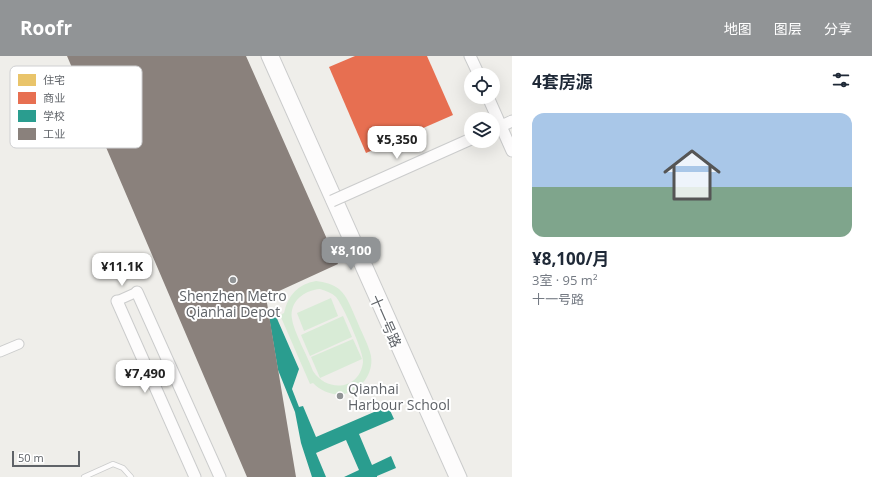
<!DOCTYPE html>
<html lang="zh">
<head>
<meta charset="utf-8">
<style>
  body { margin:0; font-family:"Open Sans","Noto Sans SC",sans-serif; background:#f2f2f3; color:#1f2937; height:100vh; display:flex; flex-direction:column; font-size:15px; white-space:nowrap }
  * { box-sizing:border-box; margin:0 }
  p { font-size:13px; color:#747a83 }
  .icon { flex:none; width:22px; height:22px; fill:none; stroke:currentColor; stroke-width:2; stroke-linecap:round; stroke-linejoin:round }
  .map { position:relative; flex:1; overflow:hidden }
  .details { display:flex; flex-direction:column; background:#fff; width:360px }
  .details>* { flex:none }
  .tools { position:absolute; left:464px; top:12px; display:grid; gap:8px }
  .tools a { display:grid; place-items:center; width:36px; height:36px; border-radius:50%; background:#fff; box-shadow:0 4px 16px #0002; font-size:20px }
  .scale { position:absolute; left:12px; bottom:10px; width:68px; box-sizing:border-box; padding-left:4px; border:2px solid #5f6368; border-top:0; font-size:11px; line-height:14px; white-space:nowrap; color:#5f6368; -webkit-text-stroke:3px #fff; paint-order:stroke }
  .price { position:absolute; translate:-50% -34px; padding:0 9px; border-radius:8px; background:#fff; color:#222; font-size:13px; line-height:26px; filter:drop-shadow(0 1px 2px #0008) }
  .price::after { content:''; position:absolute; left:50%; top:24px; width:12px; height:9px; margin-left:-6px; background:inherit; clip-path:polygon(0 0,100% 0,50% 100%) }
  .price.active { background:#919496; color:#fff }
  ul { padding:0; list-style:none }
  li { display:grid; align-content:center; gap:8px; height:212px; padding:0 20px }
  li+li { border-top:1px solid #e0e1e3 }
  li span { display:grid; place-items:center; height:124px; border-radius:12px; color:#555 }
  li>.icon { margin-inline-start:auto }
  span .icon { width:72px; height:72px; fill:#fffc; stroke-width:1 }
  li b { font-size:17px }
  h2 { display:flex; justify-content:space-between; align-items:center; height:48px; padding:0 20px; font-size:17px }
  header { display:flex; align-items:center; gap:24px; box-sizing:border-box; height:56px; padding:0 20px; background:#919496; color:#fff }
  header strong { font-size:19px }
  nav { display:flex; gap:22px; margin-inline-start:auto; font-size:14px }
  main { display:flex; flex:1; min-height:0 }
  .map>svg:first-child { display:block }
  .green { fill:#d8ebd6; fill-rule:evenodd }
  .homes { fill:#e9c46a }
  .shops { fill:#e76f51 }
  .schools { fill:#2a9d8f }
  .industry { fill:#8a817c }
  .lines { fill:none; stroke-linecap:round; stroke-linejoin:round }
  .service-casing { stroke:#cbcccc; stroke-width:6 }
  .minor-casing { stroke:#cbcccc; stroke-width:11 }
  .tertiary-casing { stroke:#cbcccc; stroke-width:13 }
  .service { stroke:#fdfcfc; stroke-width:4.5 }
  .minor { stroke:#fdfcfc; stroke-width:9 }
  .tertiary { stroke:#fdfcfc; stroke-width:11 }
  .tertiary-bridge-casing { stroke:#cbcccc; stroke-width:13; stroke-linecap:butt }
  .tertiary-bridge { stroke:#fdfcfc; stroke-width:11 }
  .poi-dot { fill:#919496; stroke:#fff; stroke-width:1.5 }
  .labels { text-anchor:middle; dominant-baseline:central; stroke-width:4; stroke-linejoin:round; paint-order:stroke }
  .poi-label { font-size:14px; fill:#5f6368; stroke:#fff }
  .street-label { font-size:14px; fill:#5f6368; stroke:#fff }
  .key { fill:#fff; stroke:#cfd0d2; stroke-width:1 }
  .key-label { font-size:11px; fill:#5f6368 }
</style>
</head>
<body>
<header>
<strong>Roofr</strong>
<nav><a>地图</a><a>图层</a><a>分享</a></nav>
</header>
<main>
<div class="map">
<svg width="512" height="421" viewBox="0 0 512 421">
  <rect width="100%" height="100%" fill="#efeeea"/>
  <g class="green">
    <path d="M316,225C325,226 332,228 339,233C348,241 352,254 357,265C361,275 367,286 370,296C376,315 362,334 344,338C332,340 321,335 313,327L310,328L280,259L284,257C288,239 298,228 316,225ZM320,233C326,235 332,237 336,241C343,249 364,297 363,306C360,334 327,337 313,315C308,301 294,276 292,263C289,246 304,234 320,233Z"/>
    <polygon points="331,242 338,260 304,275 297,257"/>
    <polygon points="343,260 352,281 310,300 301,279"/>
    <polygon points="353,283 362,303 320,322 311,301"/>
  </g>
  <g class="homes">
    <polygon points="93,0 119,0 128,19 106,29"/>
    <polygon points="135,35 169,114 147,124 113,45"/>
    <polygon points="279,89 294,123 249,143 234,109"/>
    <polygon points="195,126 210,160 161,182 145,148"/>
    <polygon points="316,171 331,205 286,226 270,191"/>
    <polygon points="231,208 246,243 197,265 182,230"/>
    <polygon points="227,278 257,345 235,354 205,287"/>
    <polygon points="263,358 291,421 264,421 241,368"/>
  </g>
  <polygon class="shops" points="355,0 427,0 453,59 366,97 329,11"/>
  <polygon class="schools" points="275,258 299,313 292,333 299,351 303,350 316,381 388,350 394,363 359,378 372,409 391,400 396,412 377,420 377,421 344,421 359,414 346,384 316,397 326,421 312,421 301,387 295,356 278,314 269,261"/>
  <polygon class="industry" points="67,0 246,0 338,208 266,241 296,421 247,421"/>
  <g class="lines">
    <defs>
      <polyline id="service" points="84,421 113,408 123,412 131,421"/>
      <g id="minor">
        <polyline points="274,0 462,421"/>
        <polyline points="117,245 137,236"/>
        <polyline points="0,296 19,288"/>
      </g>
      <g id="tertiary">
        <polyline points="267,0 455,421"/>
        <polyline points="470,0 479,19"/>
        <polyline points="488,41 512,95"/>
        <polyline points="493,74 512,65"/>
        <polyline points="137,236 220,421"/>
        <polyline points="117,245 195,421"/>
      </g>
    </defs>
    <use href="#service" class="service-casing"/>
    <use href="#minor" class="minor-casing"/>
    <use href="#tertiary" class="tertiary-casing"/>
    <use href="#service" class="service"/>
    <use href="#minor" class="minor"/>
    <use href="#tertiary" class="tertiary"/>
    <defs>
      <polyline id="tertiary-bridge" points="332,145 471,83"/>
    </defs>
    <use href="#tertiary-bridge" class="tertiary-bridge-casing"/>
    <use href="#tertiary-bridge" class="tertiary-bridge"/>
  </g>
  <g class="poi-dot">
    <circle cx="233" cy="224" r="4"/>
    <circle cx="340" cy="340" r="4"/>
  </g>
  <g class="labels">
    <g class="poi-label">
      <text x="233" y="239">Shenzhen Metro<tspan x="233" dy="16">Qianhai Depot</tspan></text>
      <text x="348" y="332" text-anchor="start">Qianhai<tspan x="348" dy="16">Harbour School</tspan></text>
    </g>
    <g class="street-label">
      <text transform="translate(386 265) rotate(66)">十一号路</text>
    </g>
  </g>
  <rect x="10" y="10" width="132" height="82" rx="6" class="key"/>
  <rect x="18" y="18" width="18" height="12" fill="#e9c46a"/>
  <rect x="18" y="36" width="18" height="12" fill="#e76f51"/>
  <rect x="18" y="54" width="18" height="12" fill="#2a9d8f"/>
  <rect x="18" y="72" width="18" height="12" fill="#8a817c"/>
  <g class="key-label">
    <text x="43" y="28">住宅</text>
    <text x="43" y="46">商业</text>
    <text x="43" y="64">学校</text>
    <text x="43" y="82">工业</text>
  </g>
</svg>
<div class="tools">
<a><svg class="icon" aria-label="locate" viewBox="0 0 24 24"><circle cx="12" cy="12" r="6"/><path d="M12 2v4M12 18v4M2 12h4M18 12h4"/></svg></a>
<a><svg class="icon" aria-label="layers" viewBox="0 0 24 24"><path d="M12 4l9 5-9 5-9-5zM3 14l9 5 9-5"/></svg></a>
</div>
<div class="scale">50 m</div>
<b class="price" style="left:397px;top:104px">¥5,350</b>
<b class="price active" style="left:351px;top:215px">¥8,100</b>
<b class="price" style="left:122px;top:231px">¥11.1K</b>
<b class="price" style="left:145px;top:338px">¥7,490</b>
</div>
<section class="details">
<h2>4套房源<svg class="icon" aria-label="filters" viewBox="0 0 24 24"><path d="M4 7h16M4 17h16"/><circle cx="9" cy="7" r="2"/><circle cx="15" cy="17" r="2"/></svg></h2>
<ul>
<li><span style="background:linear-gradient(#a9c7e8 60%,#7fa58c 0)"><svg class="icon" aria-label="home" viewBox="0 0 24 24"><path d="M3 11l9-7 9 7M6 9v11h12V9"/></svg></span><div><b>¥8,100/月</b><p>3室 · 95 m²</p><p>十一号路</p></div></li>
</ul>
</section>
</main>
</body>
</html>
